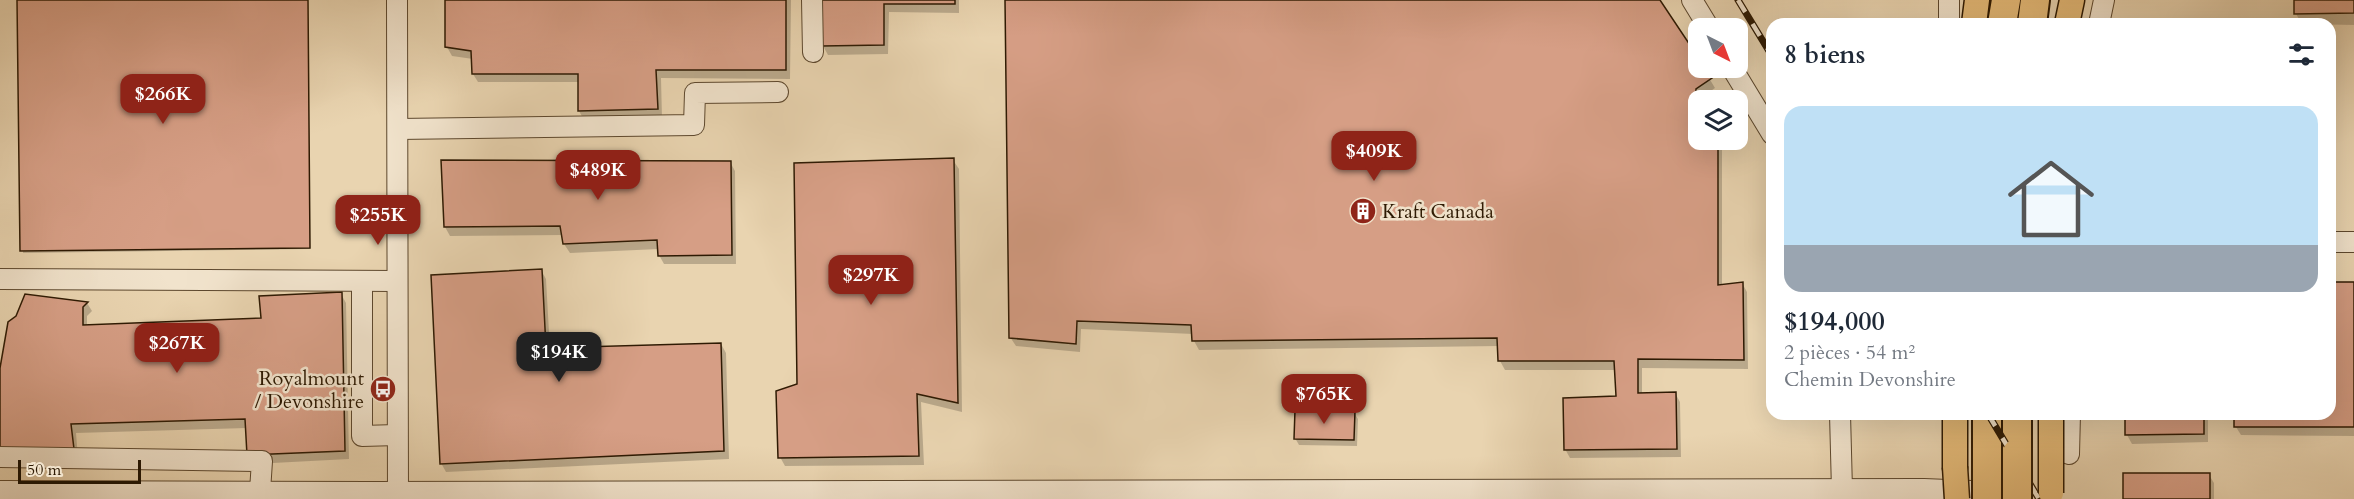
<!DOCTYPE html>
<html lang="fr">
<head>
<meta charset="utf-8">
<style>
  body { margin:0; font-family:Cardo,serif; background:#f6f6f7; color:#1f2937; height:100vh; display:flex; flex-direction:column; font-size:22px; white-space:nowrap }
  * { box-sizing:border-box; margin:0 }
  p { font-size:20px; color:#747a83 }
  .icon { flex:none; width:33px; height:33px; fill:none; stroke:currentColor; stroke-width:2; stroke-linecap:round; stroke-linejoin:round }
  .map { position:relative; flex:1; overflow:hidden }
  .panel { position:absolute; left:1766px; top:18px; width:570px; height:402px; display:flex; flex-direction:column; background:#fff; border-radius:18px; box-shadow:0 6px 24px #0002 }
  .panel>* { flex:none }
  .needle { width:39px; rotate:138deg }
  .fabs { position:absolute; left:1688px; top:18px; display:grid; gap:12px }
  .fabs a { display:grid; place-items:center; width:60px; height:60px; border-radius:12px; background:#fff; box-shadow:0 6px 24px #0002; font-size:30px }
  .scale { position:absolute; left:18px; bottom:15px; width:123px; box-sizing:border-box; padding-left:6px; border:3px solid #2e1a03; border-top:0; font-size:16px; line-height:21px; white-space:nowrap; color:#2e1a03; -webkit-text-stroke:4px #f1e3cc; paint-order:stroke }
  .price { position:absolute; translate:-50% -51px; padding:0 14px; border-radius:12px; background:#8f2418; color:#fff; font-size:20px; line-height:39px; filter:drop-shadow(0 2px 3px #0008) }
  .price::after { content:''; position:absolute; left:50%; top:36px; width:18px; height:14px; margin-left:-9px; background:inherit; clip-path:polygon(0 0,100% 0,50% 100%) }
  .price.current { background:#222; color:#fff }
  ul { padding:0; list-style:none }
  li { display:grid; align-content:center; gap:12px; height:318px; padding:0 18px }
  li+li { border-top:2px solid #e0e1e3 }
  li span { display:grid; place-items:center; height:186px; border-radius:18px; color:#555 }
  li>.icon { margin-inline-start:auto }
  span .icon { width:108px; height:108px; fill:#fffc; stroke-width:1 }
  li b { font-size:26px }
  h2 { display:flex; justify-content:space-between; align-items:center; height:72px; padding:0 18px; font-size:26px }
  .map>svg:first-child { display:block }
  .shadow { fill:#0003 }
  .building { fill:#d69e85; stroke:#2e1a03; stroke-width:1.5 }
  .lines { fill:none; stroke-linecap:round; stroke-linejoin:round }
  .minor-casing { stroke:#5d482e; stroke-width:22 }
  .major-casing { stroke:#2e1a03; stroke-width:27 }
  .highway-casing { stroke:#2e1a03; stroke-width:32 }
  .minor { stroke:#f1e3cc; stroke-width:20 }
  .major { stroke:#e4ba78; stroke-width:24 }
  .highway { stroke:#e4ba78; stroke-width:28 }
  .rail-casing { stroke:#2e1a03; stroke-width:7 }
  .rail { stroke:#f1e3cc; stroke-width:4.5; stroke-dasharray:14; stroke-linecap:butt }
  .major-bridge-casing { stroke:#2e1a03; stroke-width:27; stroke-linecap:butt }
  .highway-bridge-casing { stroke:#2e1a03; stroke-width:32; stroke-linecap:butt }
  .major-bridge { stroke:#e4ba78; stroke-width:24 }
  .highway-bridge { stroke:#e4ba78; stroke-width:28 }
  .labels { text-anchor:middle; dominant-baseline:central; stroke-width:5; stroke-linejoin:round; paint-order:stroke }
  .poi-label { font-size:20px; fill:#2e1a03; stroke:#f1e3cc; text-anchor:start }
</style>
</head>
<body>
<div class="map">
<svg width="2354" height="499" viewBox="0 0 2354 499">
  <rect width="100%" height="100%" fill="#e9d4b0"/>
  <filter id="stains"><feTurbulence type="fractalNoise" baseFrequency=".00333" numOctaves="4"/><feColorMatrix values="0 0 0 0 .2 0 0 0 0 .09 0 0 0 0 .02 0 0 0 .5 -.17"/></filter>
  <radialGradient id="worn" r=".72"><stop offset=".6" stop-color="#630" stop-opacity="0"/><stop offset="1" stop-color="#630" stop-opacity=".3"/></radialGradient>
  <g class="shadow">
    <polygon points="18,0 308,0 310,249 23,253"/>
    <polygon points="447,0 791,0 790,79 661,78 662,118 584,120 579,111 579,82 478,82 473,74 473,59 452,56 447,47"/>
    <polygon points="823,0 959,0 959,13 889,12 888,54 828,55 823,46"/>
    <polygon points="1007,0 1659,0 1698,60 1698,68 1703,68 1715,88 1698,100 1698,140 1722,140 1722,286 1742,283 1747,292 1748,369 1642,368 1642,394 1675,393 1680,402 1681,457 1570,458 1565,449 1617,398 1616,370 1505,370 1500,361 1499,346 1199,350 1194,341 1193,334 1081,329 1080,352 1016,346 1010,337"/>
    <polygon points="2296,0 2354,0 2354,25 2302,24 2296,14"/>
    <polygon points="953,160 959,169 962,412 921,402 924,465 785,466 780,457 799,385"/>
    <polygon points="730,162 735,171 736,264 664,264 659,255 659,249 570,253 564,244 563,235 450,236 445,227"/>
    <polygon points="541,270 546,279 550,350 721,344 726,353 729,459 446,472 441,463"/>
    <polygon points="2330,283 2354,283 2354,436 2241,435 2236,427 2235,414 2330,414"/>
    <polygon points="341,294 346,303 349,459 254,464 247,428 76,433 78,458 0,370 26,296 87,303 92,311 87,316 87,326 262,320"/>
    <polygon points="1354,413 1358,419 1357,446 1299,445 1295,438"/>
    <polygon points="2127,414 2208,414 2208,442 2132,444 2127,435"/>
    <polygon points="2209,475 2214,483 2214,499 2124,499"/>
  </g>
  <g class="building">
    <polygon points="17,0 308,0 310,248 20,251"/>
    <polygon points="445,0 786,0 786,70 656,70 658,109 578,111 578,74 472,74 471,51 445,47"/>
    <polygon points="821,0 955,0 955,4 884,4 884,45 822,46"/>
    <polygon points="1005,0 1660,0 1698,57 1698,68 1705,68 1712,78 1696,89 1695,112 1698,112 1698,140 1718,140 1718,285 1743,282 1744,360 1638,359 1638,393 1676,392 1677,449 1564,450 1563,398 1616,396 1614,361 1498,361 1497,338 1192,341 1191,325 1077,321 1076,344 1009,338"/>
    <polygon points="2294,0 2354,0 2354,13 2294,14"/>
    <polygon points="954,158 958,403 917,394 919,456 778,458 776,391 797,384 794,163"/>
    <polygon points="441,160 731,161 732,255 658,256 657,240 563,244 560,226 444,227"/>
    <polygon points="542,269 546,348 721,343 724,451 440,464 431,275"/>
    <polygon points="2330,282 2354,282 2354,427 2234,427 2234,414 2330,414"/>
    <polygon points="342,292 345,451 247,455 245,419 71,424 74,449 0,451 0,368 8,322 16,316 25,294 88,302 83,307 83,325 261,318 259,296"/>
    <polygon points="1295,410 1355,411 1354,440 1294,439"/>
    <polygon points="2125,414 2204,414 2204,434 2125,435"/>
    <rect x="2123" y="473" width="87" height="26"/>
  </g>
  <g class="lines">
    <defs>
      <g id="minor">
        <polyline points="397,0 398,499"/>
        <polyline points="812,0 813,52"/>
        <polyline points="1692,0 1709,28"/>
        <polyline points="1949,24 1949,0"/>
        <polyline points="2099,24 2104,0"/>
        <polyline points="1732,68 1772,134"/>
        <polyline points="398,129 694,125 695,93 778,92"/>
        <polyline points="2330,242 2354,242"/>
        <polyline points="0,279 397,281"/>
        <polyline points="362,282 362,436 397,435"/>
        <polyline points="1840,414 1842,490"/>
        <path d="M2050,432C2055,441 2059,452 2069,454L2070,414"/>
        <polyline points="0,457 262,461 260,491"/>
        <polyline points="0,491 371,492 1924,489 1971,491 1988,499"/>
      </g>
      <g id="major">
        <polyline points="1974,24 1977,0"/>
        <polyline points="2067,24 2072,0"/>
        <polyline points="1955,414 1955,467"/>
      </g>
      <g id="highway">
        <polyline points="2002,24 2006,0"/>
        <polyline points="2032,24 2035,0"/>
        <polyline points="2017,414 2017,453"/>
        <polyline points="1987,455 1987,414"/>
      </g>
    </defs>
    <use href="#minor" class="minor-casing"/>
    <use href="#major" class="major-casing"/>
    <use href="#highway" class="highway-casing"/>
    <use href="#minor" class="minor"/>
    <use href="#major" class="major"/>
    <use href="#highway" class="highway"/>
    <defs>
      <g id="rail">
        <polyline points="1738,0 1772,56"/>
        <polyline points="1988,414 2039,499"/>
      </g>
    </defs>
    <use href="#rail" class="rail-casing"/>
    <use href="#rail" class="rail"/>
    <defs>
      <g id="major-bridge">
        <polyline points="1955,467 1957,499"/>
        <polyline points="2051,493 2051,414"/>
      </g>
      <g id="highway-bridge">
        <polyline points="2017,453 2017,499"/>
        <polyline points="1987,455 1987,499"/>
      </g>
    </defs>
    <use href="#major-bridge" class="major-bridge-casing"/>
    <use href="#highway-bridge" class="highway-bridge-casing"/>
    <use href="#major-bridge" class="major-bridge"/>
    <use href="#highway-bridge" class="highway-bridge"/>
  </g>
  <defs>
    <symbol id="building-disc" viewBox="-11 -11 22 22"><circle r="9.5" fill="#8f2418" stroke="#f1e3cc"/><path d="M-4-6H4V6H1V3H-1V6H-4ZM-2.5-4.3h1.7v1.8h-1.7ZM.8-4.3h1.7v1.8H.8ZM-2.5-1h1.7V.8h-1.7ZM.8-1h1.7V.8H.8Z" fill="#fff"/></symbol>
    <symbol id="bus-disc" viewBox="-11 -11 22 22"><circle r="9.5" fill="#8f2418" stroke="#f1e3cc"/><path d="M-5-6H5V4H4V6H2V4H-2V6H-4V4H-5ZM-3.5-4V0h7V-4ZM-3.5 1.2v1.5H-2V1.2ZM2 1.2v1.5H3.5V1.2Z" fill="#fff"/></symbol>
  </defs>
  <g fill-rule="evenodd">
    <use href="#building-disc" x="1348" y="196" width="30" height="30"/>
    <use href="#bus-disc" x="368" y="374" width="30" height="30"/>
  </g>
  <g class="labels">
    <g class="poi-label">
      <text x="1382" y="211">Kraft Canada</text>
      <text x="364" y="378" text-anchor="end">Royalmount<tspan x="364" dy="23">/ Devonshire</tspan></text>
    </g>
  </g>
  <rect width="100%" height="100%" filter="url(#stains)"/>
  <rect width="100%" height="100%" fill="url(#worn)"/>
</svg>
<div class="fabs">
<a><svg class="needle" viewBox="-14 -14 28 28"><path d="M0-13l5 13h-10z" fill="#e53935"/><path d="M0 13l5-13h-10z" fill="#747a83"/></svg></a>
<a><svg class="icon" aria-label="layers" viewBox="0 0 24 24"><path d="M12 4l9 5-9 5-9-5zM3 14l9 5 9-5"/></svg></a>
</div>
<div class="scale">50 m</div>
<b class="price" style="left:163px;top:125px">$266K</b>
<b class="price" style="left:1374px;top:182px">$409K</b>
<b class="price" style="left:598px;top:201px">$489K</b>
<b class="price" style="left:378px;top:246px">$255K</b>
<b class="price" style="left:871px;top:306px">$297K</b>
<b class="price" style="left:177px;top:374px">$267K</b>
<b class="price current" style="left:559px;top:383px">$194K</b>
<b class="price" style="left:1324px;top:425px">$765K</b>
<section class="panel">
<h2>8 biens<svg class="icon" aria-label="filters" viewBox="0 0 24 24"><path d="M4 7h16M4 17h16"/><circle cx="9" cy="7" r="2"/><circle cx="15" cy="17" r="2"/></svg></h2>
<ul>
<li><span style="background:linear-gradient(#bfe0f5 75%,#9aa5b1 0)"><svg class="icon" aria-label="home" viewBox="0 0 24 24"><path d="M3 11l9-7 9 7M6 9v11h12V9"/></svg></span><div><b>$194,000</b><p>2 pièces · 54 m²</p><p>Chemin Devonshire</p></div></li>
</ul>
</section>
</div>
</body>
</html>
